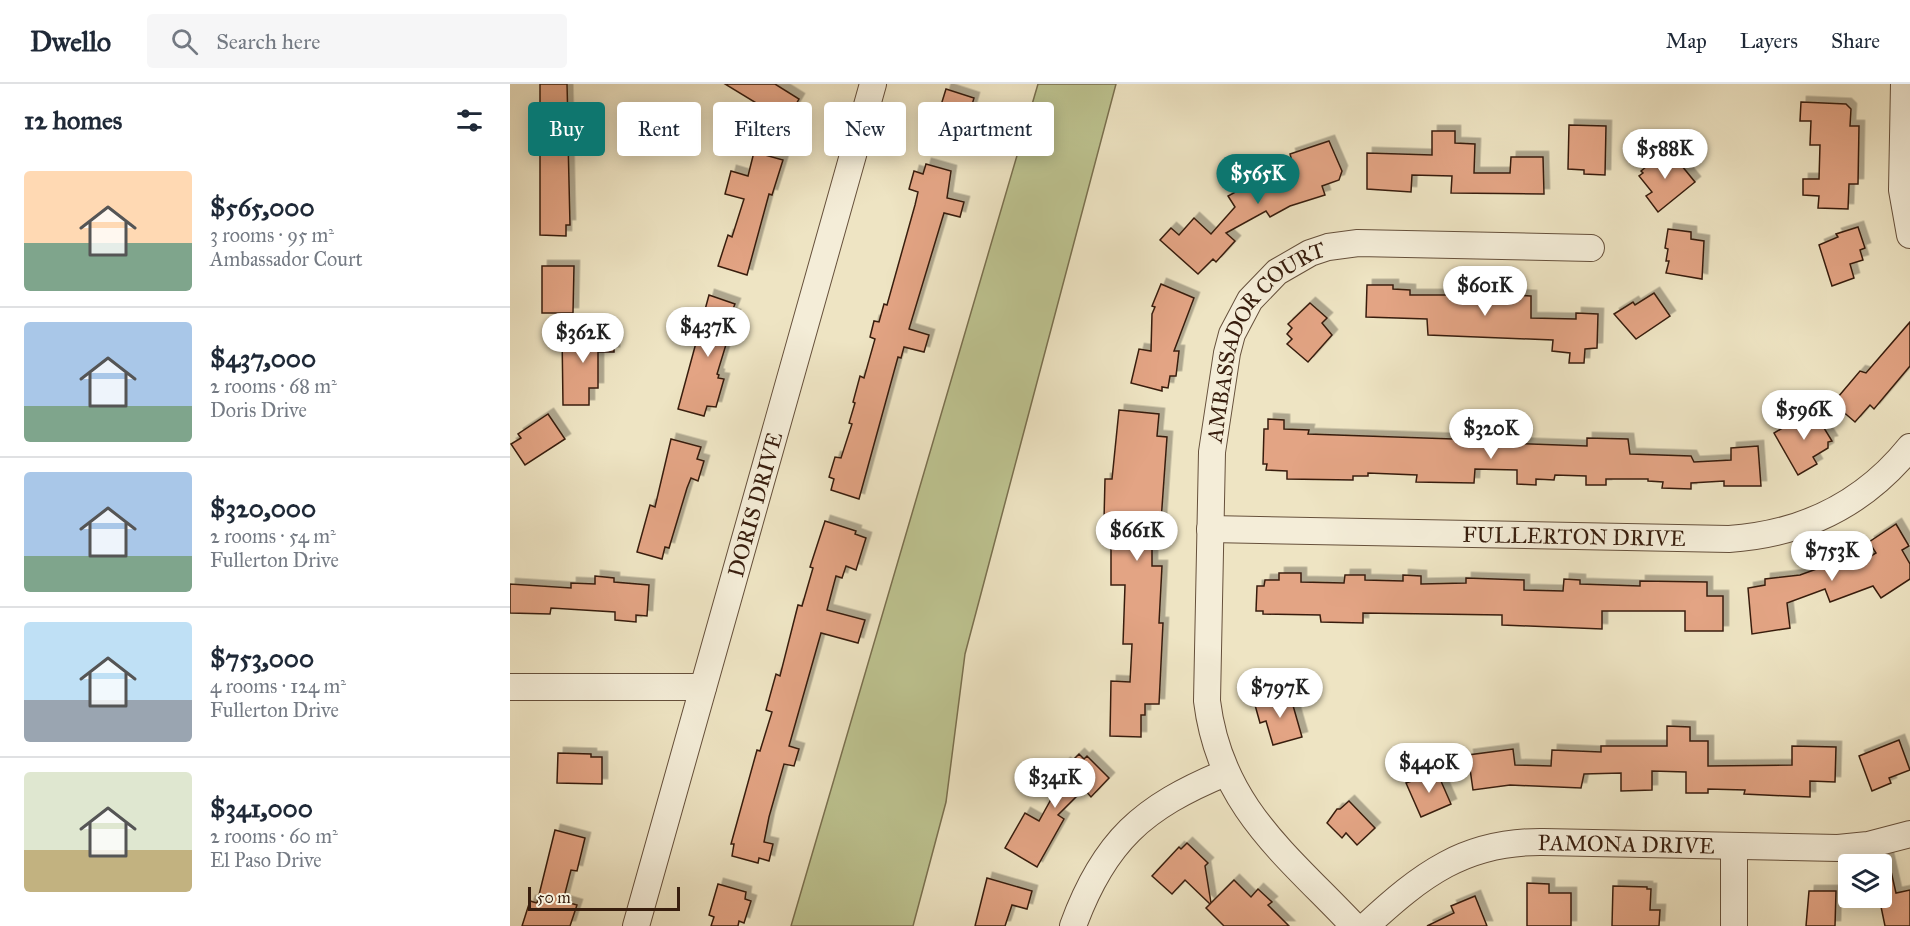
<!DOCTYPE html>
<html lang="en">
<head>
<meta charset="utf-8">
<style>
  body { margin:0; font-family:"IM FELL Great Primer",serif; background:#f6f6f7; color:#1f2937; height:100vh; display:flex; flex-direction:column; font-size:22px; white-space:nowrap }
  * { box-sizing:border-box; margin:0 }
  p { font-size:20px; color:#747a83 }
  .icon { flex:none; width:33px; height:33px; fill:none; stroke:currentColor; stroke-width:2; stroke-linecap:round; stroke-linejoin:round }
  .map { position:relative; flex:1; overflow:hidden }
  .panel { display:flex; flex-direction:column; background:#fff; width:510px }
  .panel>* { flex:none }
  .banner { position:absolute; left:18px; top:18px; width:570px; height:54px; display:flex; gap:12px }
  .controls { position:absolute; left:1328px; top:770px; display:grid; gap:12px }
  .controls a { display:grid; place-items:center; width:54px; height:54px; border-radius:6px; background:#fff; box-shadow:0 3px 15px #0003; font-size:30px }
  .scale { position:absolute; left:18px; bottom:15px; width:152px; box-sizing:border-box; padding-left:6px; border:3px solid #381e0e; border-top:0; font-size:16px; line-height:21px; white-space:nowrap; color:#381e0e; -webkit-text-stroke:4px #f4edd8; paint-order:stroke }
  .price { position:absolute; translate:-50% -51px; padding:0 14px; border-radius:21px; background:#fff; color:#222; font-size:20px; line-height:39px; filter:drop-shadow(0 2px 3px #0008) }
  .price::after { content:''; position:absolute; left:50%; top:36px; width:18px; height:14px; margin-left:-9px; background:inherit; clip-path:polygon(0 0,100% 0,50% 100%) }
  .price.selected { background:#0f766e; color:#fff }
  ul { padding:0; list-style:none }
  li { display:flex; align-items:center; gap:18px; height:150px; padding:0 24px }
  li+li { border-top:2px solid #e0e1e3 }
  li span { display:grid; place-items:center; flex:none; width:168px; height:120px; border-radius:6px; color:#555 }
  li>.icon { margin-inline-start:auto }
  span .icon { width:72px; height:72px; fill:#fffc; stroke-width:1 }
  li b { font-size:26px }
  h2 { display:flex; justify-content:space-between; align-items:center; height:72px; padding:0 24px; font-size:26px }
  .pill { padding:0 21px; border-radius:6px; background:#fff; box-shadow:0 3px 15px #0003; font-size:21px; line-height:54px }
  .pill.selected { background:#0f766e; color:#fff }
  header { display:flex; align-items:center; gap:36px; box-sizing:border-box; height:84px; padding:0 30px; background:#fff; border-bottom:2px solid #e0e1e3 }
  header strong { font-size:28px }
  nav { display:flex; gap:33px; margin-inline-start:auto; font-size:21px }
  .search { width:420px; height:54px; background:#f6f6f7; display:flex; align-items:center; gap:15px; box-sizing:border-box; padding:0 21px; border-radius:6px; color:#747a83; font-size:22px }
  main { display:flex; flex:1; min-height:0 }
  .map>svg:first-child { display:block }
  .green { fill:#bdc390; stroke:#7a704f; stroke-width:1.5 }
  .building { fill:#e3a484; stroke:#381e0e; stroke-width:1.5; filter:url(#shadow) }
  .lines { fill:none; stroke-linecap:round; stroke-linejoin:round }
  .minor-casing { stroke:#66503b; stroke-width:28 }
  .minor { stroke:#f4edd8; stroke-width:26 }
  .labels { text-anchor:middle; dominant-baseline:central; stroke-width:4.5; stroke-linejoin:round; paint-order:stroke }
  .street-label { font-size:22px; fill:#381e0e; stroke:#f4edd8 }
</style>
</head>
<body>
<header>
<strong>Dwello</strong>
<div class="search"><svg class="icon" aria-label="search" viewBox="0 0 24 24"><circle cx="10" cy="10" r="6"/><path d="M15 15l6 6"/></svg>Search here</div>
<nav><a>Map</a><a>Layers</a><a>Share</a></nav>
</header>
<main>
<section class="panel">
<h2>12 homes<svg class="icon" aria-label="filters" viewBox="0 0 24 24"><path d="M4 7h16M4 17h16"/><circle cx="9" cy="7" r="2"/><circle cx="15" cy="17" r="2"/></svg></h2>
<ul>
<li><span style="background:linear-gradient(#ffd9b3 60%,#7fa58c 0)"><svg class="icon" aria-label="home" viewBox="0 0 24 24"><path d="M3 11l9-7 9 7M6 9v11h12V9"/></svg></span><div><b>$565,000</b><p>3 rooms · 95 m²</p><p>Ambassador Court</p></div></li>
<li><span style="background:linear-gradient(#a9c7e8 70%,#7fa58c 0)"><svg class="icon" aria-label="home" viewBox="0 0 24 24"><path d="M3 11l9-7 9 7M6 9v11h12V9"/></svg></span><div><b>$437,000</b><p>2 rooms · 68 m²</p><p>Doris Drive</p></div></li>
<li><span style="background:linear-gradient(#a9c7e8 70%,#7fa58c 0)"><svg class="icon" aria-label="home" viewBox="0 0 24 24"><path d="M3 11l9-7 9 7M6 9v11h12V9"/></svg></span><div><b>$320,000</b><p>2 rooms · 54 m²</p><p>Fullerton Drive</p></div></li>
<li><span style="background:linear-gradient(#bfe0f5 65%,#9aa5b1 0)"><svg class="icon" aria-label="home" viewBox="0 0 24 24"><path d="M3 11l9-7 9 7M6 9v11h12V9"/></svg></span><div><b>$753,000</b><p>4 rooms · 124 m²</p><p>Fullerton Drive</p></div></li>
<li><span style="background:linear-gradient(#dfe7d0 65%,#c2b280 0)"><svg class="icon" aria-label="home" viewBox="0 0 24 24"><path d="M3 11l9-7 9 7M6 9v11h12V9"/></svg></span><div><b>$341,000</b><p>2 rooms · 60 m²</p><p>El Paso Drive</p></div></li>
</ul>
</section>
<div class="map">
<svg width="1400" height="842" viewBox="0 0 1400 842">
  <defs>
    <filter id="shadow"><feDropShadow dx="5.5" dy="-5.5" stdDeviation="0" flood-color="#0004"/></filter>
  </defs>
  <rect width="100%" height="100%" fill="#eee4c3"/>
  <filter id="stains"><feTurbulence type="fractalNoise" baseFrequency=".00333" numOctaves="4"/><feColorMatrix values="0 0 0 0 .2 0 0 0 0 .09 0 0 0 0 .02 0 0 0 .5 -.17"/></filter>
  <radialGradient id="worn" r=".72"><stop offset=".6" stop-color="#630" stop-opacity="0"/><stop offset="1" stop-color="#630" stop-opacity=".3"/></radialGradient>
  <polygon class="green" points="528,0 606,0 455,570 436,718 403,842 281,842"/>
  <g class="building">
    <polygon points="30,0 57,0 58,39 70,39 70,55 58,55 60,141 56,141 56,152 30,151"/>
    <polygon points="215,0 265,0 289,15 274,41 246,24 248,20"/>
    <polygon points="436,5 464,14 454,48 450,47 448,55 423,47"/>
    <polygon points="1291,18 1336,20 1341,25 1340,42 1349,42 1348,100 1339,100 1338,125 1308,124 1309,112 1293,111 1293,95 1309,95 1310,61 1300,61 1301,37 1290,37"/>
    <polygon points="1059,41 1096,42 1095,91 1074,90 1074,86 1058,85"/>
    <polygon points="922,47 945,47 945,59 965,60 964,89 1000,89 1001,73 1033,73 1034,110 941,109 942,92 902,91 901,108 857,105 857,69 922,71"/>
    <polygon points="819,57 832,87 829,96 812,102 815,111 780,122 760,133 756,127 716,149 725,157 706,178 703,175 688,190 650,156 661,144 669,151 684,134 701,150 725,123 718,112 755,92 758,97 784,84 780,70"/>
    <polygon points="1158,65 1185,98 1148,128 1136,112 1142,108 1129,92 1133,89 1131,87"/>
    <polygon points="244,68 273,76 262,111 259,110 237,191 208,182 218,151 222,153 234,115 215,110 221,87 238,92"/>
    <polygon points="416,80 441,87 437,114 454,118 450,133 434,129 399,245 419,251 414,268 394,263 391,274 388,273 349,415 321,406 324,395 319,393 325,373 331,374 342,340 339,339 345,319 343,318 350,292 354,294 365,255 360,253 364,237 369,238 374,220 377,221 405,121 408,108 399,105 404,87 413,90"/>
    <polygon points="1348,143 1355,164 1350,166 1353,176 1340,180 1344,194 1322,202 1309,161 1328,153 1326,150"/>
    <polygon points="1158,145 1181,148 1181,155 1194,157 1192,195 1156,189 1159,177 1156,177 1158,165 1155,164"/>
    <polygon points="32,182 64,182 63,229 32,229"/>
    <polygon points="651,200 684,214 664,267 669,267 666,292 660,292 658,304 652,303 652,307 621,299 629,265 641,267 642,230 645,223 642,222"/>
    <polygon points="857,201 883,201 883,205 900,206 900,211 941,211 941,204 1000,207 1000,211 1021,212 1021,234 1066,235 1066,229 1088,230 1087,264 1075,265 1074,279 1059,279 1060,269 1042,267 1043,256 918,251 917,235 856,233"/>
    <polygon points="1144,209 1160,232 1126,255 1104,230 1123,218 1125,221"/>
    <polygon points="199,211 225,220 221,230 225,231 207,290 209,291 208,294 214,295 206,323 197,322 194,332 168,325"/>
    <polygon points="800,219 817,234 812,239 822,251 798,278 777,260 782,255 777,250 782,244 778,240"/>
    <polygon points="1400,238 1400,282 1364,325 1360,321 1345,338 1323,319 1350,287 1356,289"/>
    <polygon points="52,248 104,248 104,268 88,268 88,304 79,304 79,321 53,321"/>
    <polygon points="609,326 649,330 647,352 657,353 651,437 642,437 642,482 652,482 649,539 653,539 649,620 635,620 635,631 631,631 631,653 600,652 601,597 620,598 622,560 613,560 615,501 601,501 601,436 594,436 595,395 602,395"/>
    <polygon points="1303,326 1322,357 1318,358 1318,364 1303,373 1307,380 1288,391 1264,349"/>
    <polygon points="38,330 55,355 15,381 1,360 11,354 8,350"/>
    <polygon points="758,335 774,336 774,345 799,346 798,350 943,355 943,352 993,353 993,359 1077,362 1077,354 1118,355 1120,370 1181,372 1184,378 1221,376 1221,364 1248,362 1251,402 1214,402 1214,397 1181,399 1181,405 1152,404 1153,398 1138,397 1138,395 1096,395 1096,401 1076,401 1076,392 1045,391 1044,396 1026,395 1026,401 1007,400 1007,386 965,385 964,399 906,398 907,391 858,389 858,392 843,392 843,396 777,395 777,387 756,386 757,380 753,380 754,345 758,345"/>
    <polygon points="161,355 191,363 187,375 194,377 188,397 181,394 177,404 159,464 155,463 152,475 127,468 140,421 145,423"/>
    <polygon points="315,437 346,447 345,450 356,454 346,486 336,482 332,494 326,492 317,526 355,536 348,559 311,549 279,662 289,665 284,682 274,680 259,733 254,758 263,760 259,777 249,774 248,779 222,772 224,760 221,760 247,666 250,667 262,628 256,626 266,590 270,592 288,521 292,522 303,484 300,483"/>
    <polygon points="1386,440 1399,462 1392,466 1400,480 1400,495 1371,514 1363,502 1320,518 1315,505 1277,519 1280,544 1242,550 1238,504 1255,501 1255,495 1290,491 1323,479 1324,483 1331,480 1333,485 1351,478 1366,469 1359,458"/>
    <polygon points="769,489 791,489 791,498 834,499 835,491 855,491 855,496 893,497 893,491 911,492 911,500 956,499 956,494 1014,496 1014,506 1053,507 1054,495 1070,496 1070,500 1130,502 1130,497 1197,498 1197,512 1213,512 1213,547 1175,547 1175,527 1092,527 1092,545 992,541 992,531 853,529 853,539 811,538 810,531 753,530 753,527 746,527 747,502 754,502 755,496 769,496"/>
    <polygon points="85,492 104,494 104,498 139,501 137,532 126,531 126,538 105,536 105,528 41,524 40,530 0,529 0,500 61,504 61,499 85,500"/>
    <polygon points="780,611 792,653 763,661 756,637 750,639 745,621"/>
    <polygon points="1157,642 1180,643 1180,657 1198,657 1198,682 1282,681 1282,662 1326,663 1325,698 1300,697 1300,713 1234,710 1235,706 1198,705 1198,709 1176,709 1176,688 1142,687 1142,706 1111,707 1111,689 1074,690 1071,704 1000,701 963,706 958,671 1003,665 1005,681 1041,682 1042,666 1091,668 1091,662 1157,662"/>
    <polygon points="1389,656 1400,686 1379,694 1381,699 1362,707 1349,672"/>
    <polygon points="48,669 81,670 81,673 92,673 92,700 47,699"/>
    <polygon points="569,670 574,675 577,672 599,694 581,713 574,705 548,731 554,735 527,783 495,764 515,729 529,737 545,708 538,701 545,694 542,691 555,679 558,681"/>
    <polygon points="927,688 941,720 911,733 896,699"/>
    <polygon points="839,717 865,744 847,761 836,749 832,754 817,739 827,725 830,725"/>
    <polygon points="45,746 75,754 67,787 61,786 53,817 67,821 60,842 12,842 20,817 27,819"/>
    <polygon points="677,759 698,779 695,782 701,819 724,796 741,813 748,805 762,818 758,821 779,842 714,842 696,824 700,820 675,796 662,810 642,792 669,763 671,765"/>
    <polygon points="1378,774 1386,809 1400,806 1400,842 1375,842 1369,813 1371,813 1371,775"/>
    <polygon points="477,794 522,807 517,825 502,821 495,842 465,842"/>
    <polygon points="1017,799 1039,800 1039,809 1061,809 1061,842 1017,842"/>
    <polygon points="208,800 236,808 235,815 241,817 234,839 229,837 228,842 201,842 204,833 199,831"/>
    <polygon points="1103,802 1137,803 1137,805 1141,805 1140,826 1150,826 1149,842 1102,842"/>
    <polygon points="1299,807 1326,807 1325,842 1296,842"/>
    <polygon points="965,812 977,842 917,842 944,829 941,822"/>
  </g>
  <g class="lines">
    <defs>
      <g id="minor">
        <polyline points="1394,0 1392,106 1400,151"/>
        <path id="s1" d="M700,445L1219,455C1293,450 1354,420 1400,363"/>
        <polyline points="0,603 193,603"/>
        <path id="s2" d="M126,842L363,0"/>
        <path d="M563,842C594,757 633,723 715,689"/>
        <path id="s3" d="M844,842C776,770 710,722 697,617L702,368L717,269L722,250L740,216L767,188L800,169L818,163L848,159L1081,164"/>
        <path id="s4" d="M856,842C911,791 955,757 1033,758L1328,764L1358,761L1400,750"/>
        <polyline points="1224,842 1224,762"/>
      </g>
    </defs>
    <use href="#minor" class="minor-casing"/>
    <use href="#minor" class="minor"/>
  </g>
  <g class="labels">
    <g class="street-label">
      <text stroke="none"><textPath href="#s3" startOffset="654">AMBASSADOR COURT</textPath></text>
      <text stroke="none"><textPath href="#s2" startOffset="438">DORIS DRIVE</textPath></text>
      <text stroke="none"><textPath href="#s1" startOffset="364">FULLERTON DRIVE</textPath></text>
      <text stroke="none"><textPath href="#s4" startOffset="285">PAMONA DRIVE</textPath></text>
    </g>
  </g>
  <rect width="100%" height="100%" filter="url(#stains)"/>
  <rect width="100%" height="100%" fill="url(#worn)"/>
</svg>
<div class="controls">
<a><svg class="icon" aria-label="layers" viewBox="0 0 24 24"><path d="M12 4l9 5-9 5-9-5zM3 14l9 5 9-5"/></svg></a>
</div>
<div class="scale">50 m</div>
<b class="price" style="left:1155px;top:96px">$588K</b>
<b class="price selected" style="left:748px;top:121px">$565K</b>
<b class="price" style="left:975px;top:233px">$601K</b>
<b class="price" style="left:198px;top:274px">$437K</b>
<b class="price" style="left:73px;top:280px">$362K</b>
<b class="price" style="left:1294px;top:357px">$596K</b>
<b class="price" style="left:981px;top:376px">$320K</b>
<b class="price" style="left:627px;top:478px">$661K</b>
<b class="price" style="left:1322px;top:498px">$753K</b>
<b class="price" style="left:770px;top:635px">$797K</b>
<b class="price" style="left:919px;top:710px">$440K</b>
<b class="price" style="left:545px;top:725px">$341K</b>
<div class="banner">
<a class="pill selected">Buy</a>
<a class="pill">Rent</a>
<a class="pill">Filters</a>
<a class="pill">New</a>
<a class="pill">Apartment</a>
</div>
</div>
</main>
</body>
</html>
